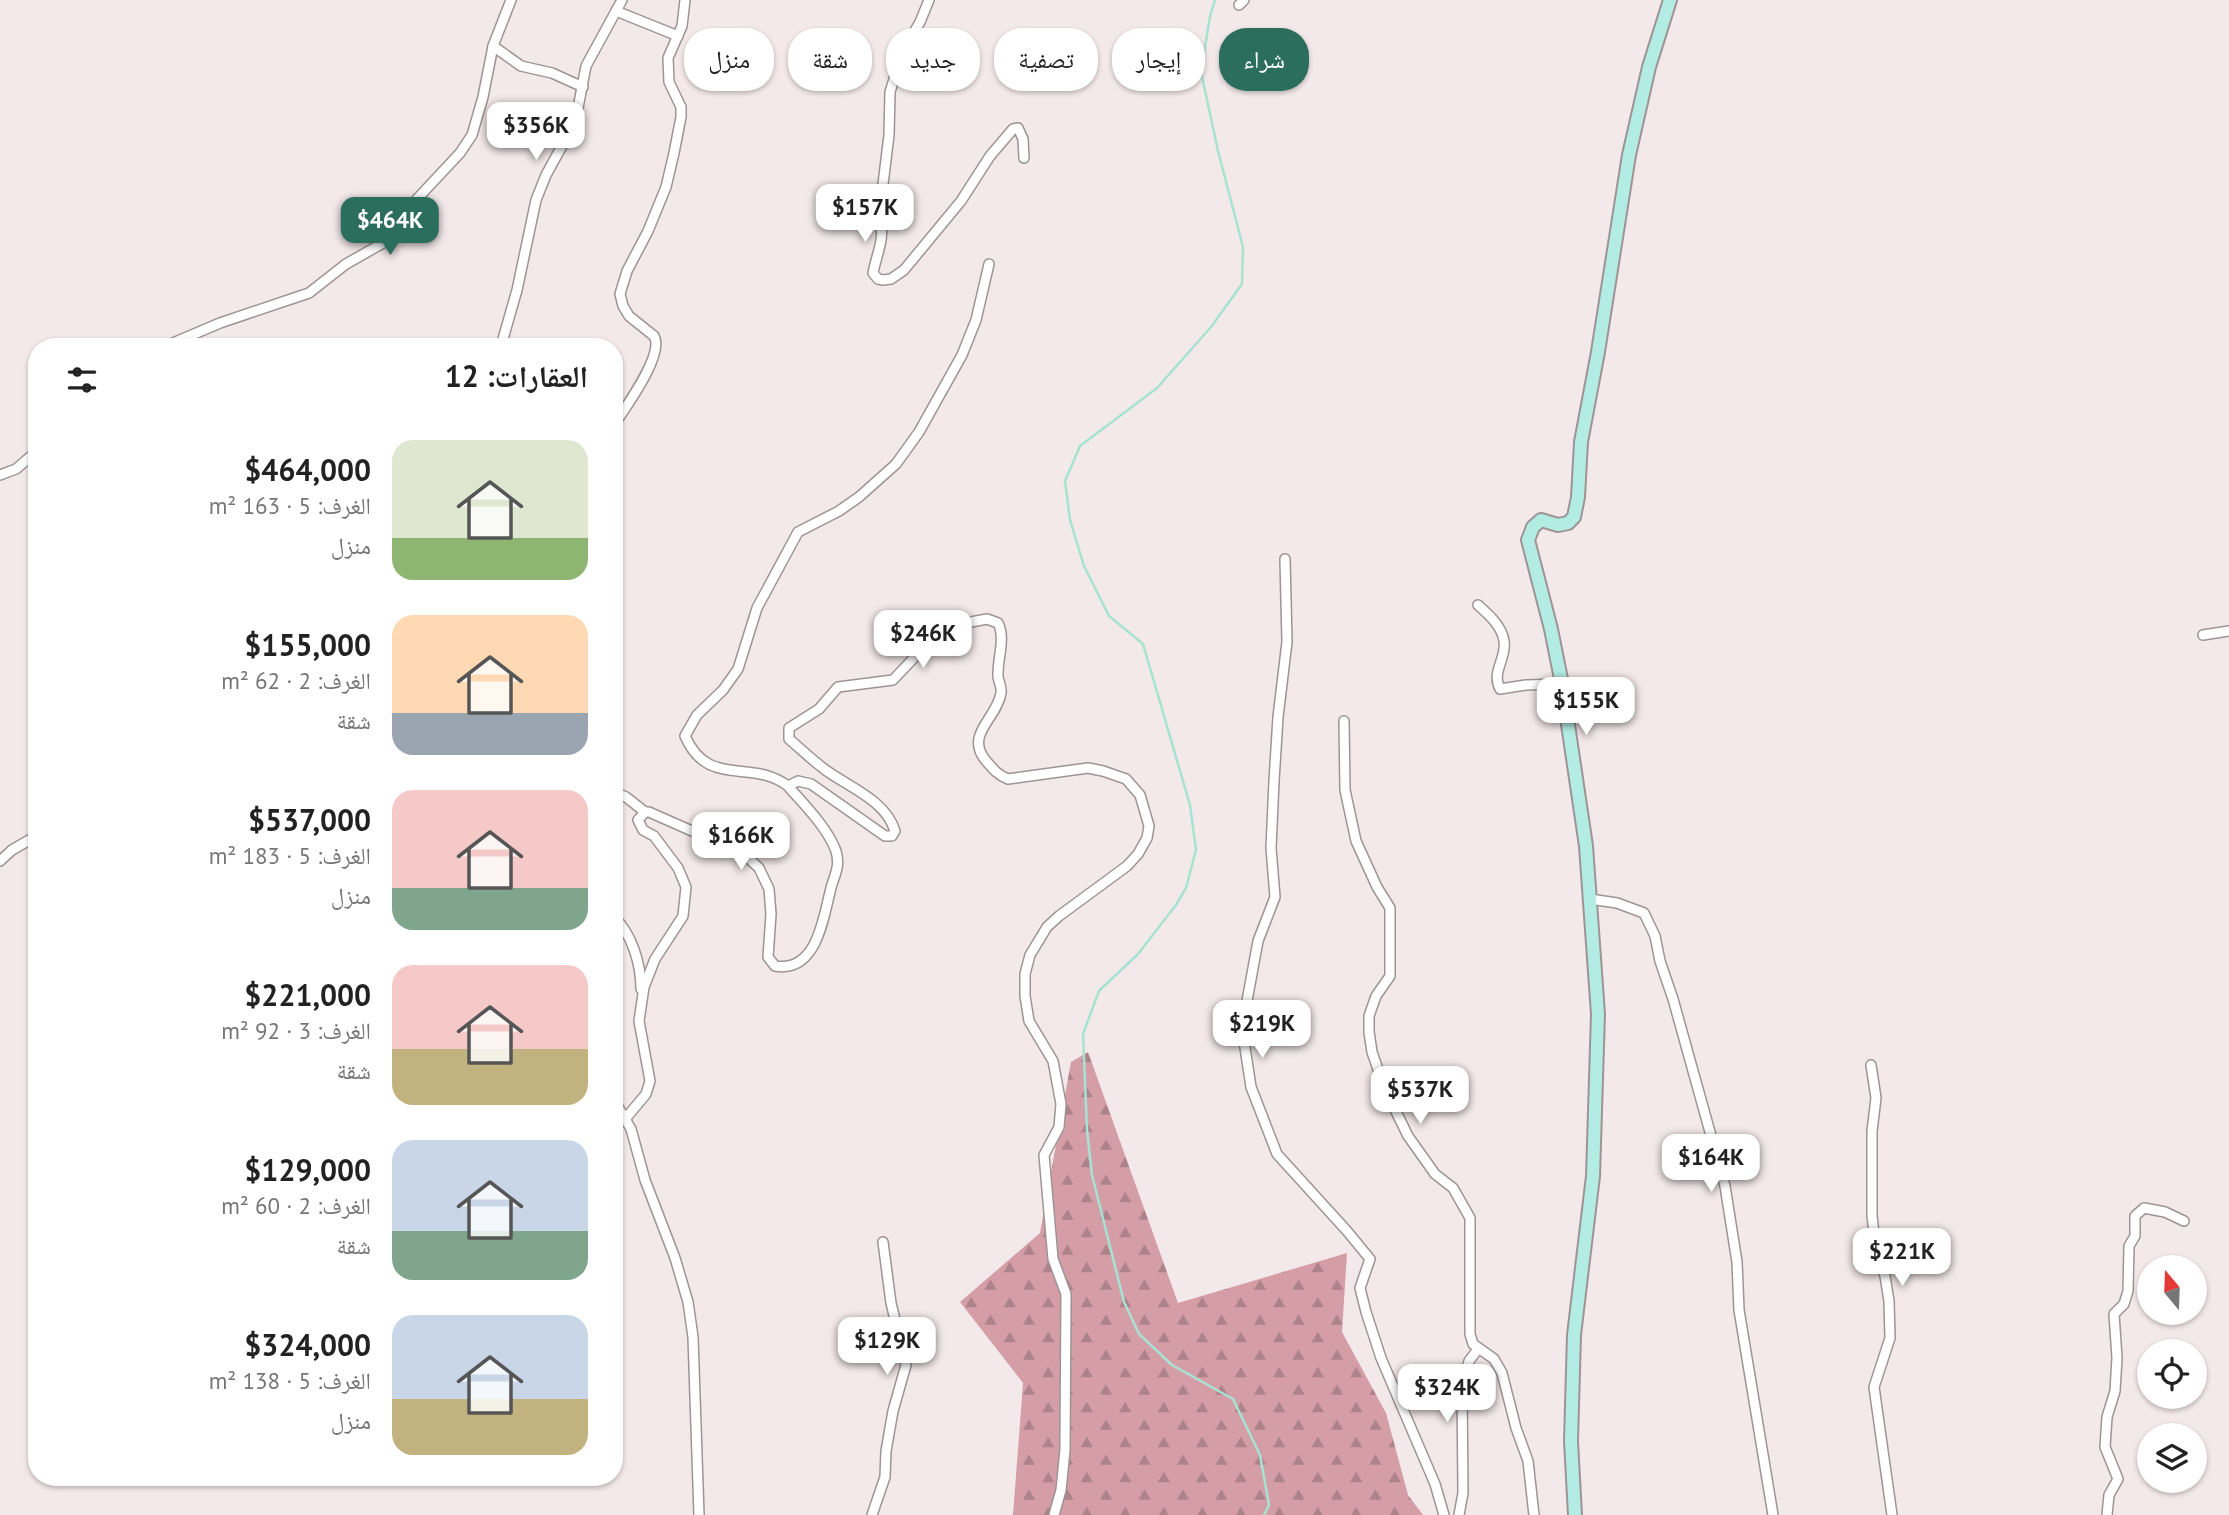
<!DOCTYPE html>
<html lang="ar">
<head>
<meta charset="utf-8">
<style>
  body { margin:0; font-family:"PT Sans","Noto Naskh Arabic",sans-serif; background:#f2f2f2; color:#222; direction:rtl; height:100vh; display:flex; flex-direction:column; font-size:26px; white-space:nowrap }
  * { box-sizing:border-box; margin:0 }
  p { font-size:23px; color:#767676 }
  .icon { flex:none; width:38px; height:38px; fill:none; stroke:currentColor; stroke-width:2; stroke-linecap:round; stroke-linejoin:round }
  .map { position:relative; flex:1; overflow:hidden; direction:ltr }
  .sheet { position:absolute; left:28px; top:338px; width:595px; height:1148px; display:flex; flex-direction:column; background:#fff; border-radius:28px; box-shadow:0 2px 5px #0004; direction:rtl }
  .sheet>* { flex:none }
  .hud { position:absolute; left:644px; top:28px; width:665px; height:63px; direction:rtl; display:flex; gap:14px }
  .needle { width:46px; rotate:341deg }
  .buttons { position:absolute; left:2137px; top:1255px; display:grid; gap:14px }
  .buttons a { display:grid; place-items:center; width:70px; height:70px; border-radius:50%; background:#fff; box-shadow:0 2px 5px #0004; font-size:35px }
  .price { position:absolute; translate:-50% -60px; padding:0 16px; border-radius:14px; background:#fff; color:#222; font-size:23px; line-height:46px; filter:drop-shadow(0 2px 4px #0008) }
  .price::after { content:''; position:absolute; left:50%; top:42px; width:21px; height:16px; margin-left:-10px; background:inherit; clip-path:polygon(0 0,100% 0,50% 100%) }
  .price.current { background:#2c6e5e; color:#fff }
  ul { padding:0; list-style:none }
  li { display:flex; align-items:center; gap:21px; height:175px; padding:0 35px }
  li span { display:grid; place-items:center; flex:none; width:196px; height:140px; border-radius:21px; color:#555 }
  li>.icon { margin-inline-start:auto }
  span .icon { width:84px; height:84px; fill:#fffc; stroke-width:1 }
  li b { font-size:30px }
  h2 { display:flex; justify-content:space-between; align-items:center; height:84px; padding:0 35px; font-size:30px }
  .chip { padding:0 24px; border-radius:28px; background:#fff; box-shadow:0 2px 5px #0004; font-size:24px; line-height:63px }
  .chip.current { background:#2c6e5e; color:#fff }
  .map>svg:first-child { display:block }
  .forest { fill:url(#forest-firs) }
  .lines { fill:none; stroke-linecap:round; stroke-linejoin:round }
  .stream { stroke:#a6e3d2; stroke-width:2.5 }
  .street-casing { stroke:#9e9495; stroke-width:12 }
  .secondary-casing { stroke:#9e9495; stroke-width:16 }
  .street { stroke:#fff; stroke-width:9 }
  .secondary { stroke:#b3ece2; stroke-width:12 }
</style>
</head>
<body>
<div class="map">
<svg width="2229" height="1515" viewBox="0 0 2229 1515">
  <defs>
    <pattern id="forest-firs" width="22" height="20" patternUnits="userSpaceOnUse" patternTransform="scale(1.75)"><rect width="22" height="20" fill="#d59ea7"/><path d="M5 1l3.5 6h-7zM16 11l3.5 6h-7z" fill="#ae8289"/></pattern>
  </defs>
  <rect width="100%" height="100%" fill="#f3e8ea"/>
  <polygon class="forest" points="1088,1052 1178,1303 1347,1253 1342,1332 1386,1413 1408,1495 1423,1515 1013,1515 1023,1383 960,1302 1040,1233 1071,1062"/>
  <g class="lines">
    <polyline class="stream" points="1215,0 1210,16 1201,72 1218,151 1243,247 1242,284 1211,327 1157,388 1080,446 1065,481 1070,520 1084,566 1109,616 1143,644 1190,805 1196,850 1186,888 1176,905 1138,954 1099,991 1083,1034 1087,1130 1092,1175 1124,1302 1139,1334 1172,1365 1233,1399 1260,1455 1269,1505 1264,1515"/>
    <defs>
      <g id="street">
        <polyline points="511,0 493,46 521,66 552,73 583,87"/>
        <path d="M929,0L920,22L902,53L890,92L889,135L879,217C886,238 877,252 873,273L878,279L883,280L891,279L904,270L961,201L990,156L1013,129L1018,128L1023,139L1024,158"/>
        <polyline points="1239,5 1244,0"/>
        <polyline points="616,11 678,36"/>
        <path d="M989,264L976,320L962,355L919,432L896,464L859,497L839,511L798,532L757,608L738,669L723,690L697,715L685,736C708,789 751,758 788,786L798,781L811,784L885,836H892L895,831C886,801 851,788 827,771C814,762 802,750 789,739V728L819,709L838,687L893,680L925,646L947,633L971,622L987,619L998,623C1006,639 997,659 998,677C999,682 1002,688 1001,693C997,719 963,735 987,762C993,769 999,776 1008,779L1088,768L1103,771L1126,779L1140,795L1149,826L1147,838L1138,854L1127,866L1059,916L1047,927L1030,955L1025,974V996L1029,1021L1053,1061L1061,1104L1059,1127L1044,1155L1053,1259L1066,1294L1065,1450L1061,1490L1054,1515"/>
        <polyline points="166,346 220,323 309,293 346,264 383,243 402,224 417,199 460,153 472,135 483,97 493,46"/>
        <polyline points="501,346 517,290 536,200 546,175 569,133 578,108 586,66 622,0"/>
        <path d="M614,425C625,408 665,354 654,336L629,316L623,306L620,294L627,271L648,231L666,187L674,153L681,117V107L669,82L668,58L682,26L685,0"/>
        <polyline points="0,475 16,469 37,451"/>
        <polyline points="1285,559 1287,642 1278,717 1274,781 1271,848 1275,897 1258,941 1242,1028 1251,1087 1277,1154 1347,1231 1370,1259 1360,1288 1366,1312 1381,1358 1435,1484 1444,1515"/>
        <path d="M1478,605C1488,614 1502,626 1504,641C1507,658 1491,672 1500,689L1526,685L1562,684"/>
        <polyline points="2203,635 2229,631"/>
        <polyline points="1344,721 1345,790 1356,841 1377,887 1390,908 1390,976 1376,996 1369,1016 1369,1032 1372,1052 1384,1087 1408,1136 1435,1174 1453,1188 1470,1218 1470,1334 1473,1344 1494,1359 1502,1373 1516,1428 1528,1461 1534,1515"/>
        <polyline points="614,792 626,797 645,812"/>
        <polyline points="0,861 12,850 31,839"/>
        <polyline points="1590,899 1617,903 1644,913 1655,936 1660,961 1673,999 1725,1186 1737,1262 1739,1310 1773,1515"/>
        <path d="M614,917C632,934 641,964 641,989"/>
        <polyline points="1871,1065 1876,1098 1872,1131 1872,1216 1876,1251 1885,1276 1889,1301 1890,1338 1874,1387 1892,1515"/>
        <polyline points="614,1100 631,1129 645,1180 675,1258 688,1302 693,1337 699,1515"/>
        <path d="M626,1118L646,1094L650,1081L639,1021L644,987L655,959L683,916L686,887L678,868L654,836L643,830L638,820L645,812H649L744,854L759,868L769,889L771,914L768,957L775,966C816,973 823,920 830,892C833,877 841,868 836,851C827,827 805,806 788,786"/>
        <polyline points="872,1515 885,1477 886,1451 893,1411 906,1365 891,1303 883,1242"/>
        <polyline points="1459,1515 1463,1493 1462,1387 1469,1361 1478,1349"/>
        <polyline points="2107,1515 2109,1495 2118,1479 2105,1447 2107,1417 2115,1391 2117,1358 2114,1314 2124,1304 2128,1291 2129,1246 2135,1236 2135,1216 2144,1208 2165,1212 2184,1221"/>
      </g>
      <polyline id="secondary" points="1575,1515 1571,1441 1574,1335 1593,1176 1598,1014 1586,846 1562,684 1551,629 1528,540 1533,527 1541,520 1558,525 1568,523 1574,517 1578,497 1581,442 1598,352 1629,155 1649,67 1670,0"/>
    </defs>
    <use href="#street" class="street-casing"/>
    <use href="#secondary" class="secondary-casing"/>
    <use href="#street" class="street"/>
    <use href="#secondary" class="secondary"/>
  </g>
</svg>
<div class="buttons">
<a><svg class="needle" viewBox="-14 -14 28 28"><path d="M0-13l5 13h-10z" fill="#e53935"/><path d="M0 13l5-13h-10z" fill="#767676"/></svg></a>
<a><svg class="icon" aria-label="locate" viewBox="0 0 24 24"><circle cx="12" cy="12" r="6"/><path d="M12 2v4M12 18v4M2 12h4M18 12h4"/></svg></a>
<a><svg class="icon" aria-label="layers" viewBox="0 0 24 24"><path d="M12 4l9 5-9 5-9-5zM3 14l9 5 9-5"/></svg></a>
</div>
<b class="price" style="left:536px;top:162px">$356K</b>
<b class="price" style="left:865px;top:244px">$157K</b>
<b class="price current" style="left:390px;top:257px">$464K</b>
<b class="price" style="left:923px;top:670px">$246K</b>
<b class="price" style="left:1586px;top:737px">$155K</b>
<b class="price" style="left:741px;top:872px">$166K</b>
<b class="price" style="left:1262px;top:1060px">$219K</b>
<b class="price" style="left:1420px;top:1126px">$537K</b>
<b class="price" style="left:1711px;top:1194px">$164K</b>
<b class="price" style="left:1902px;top:1288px">$221K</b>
<b class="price" style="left:887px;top:1377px">$129K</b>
<b class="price" style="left:1447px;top:1424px">$324K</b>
<div class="hud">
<a class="chip current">شراء</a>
<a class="chip">إيجار</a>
<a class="chip">تصفية</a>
<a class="chip">جديد</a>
<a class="chip">شقة</a>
<a class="chip">منزل</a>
</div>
<section class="sheet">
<h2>العقارات: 12<svg class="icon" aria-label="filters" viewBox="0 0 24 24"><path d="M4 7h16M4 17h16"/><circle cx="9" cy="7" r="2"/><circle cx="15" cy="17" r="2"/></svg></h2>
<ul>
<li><span style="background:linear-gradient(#dfe7d0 70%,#8fb573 0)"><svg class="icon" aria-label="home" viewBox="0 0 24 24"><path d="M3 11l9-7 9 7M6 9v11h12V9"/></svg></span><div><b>$464,000</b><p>الغرف: 5 · 163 m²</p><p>منزل</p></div></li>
<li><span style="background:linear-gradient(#ffd9b3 70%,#9aa5b1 0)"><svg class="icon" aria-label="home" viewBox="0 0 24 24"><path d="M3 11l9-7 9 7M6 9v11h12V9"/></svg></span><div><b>$155,000</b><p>الغرف: 2 · 62 m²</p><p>شقة</p></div></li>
<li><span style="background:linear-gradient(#f6c9c9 70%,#7fa58c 0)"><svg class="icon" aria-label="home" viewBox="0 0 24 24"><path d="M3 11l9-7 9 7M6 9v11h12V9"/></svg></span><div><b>$537,000</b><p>الغرف: 5 · 183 m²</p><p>منزل</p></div></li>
<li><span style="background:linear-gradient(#f6c9c9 60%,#c2b280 0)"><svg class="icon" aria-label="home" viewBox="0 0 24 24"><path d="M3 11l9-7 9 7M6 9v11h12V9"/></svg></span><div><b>$221,000</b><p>الغرف: 3 · 92 m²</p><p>شقة</p></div></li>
<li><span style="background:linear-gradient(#c9d6e8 65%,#7fa58c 0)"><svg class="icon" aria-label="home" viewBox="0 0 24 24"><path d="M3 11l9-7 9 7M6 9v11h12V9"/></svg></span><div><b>$129,000</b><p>الغرف: 2 · 60 m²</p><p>شقة</p></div></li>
<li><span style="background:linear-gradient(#c9d6e8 60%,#c2b280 0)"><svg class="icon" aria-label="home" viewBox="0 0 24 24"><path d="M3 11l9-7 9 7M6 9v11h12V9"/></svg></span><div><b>$324,000</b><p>الغرف: 5 · 138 m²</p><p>منزل</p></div></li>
</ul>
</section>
</div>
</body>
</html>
